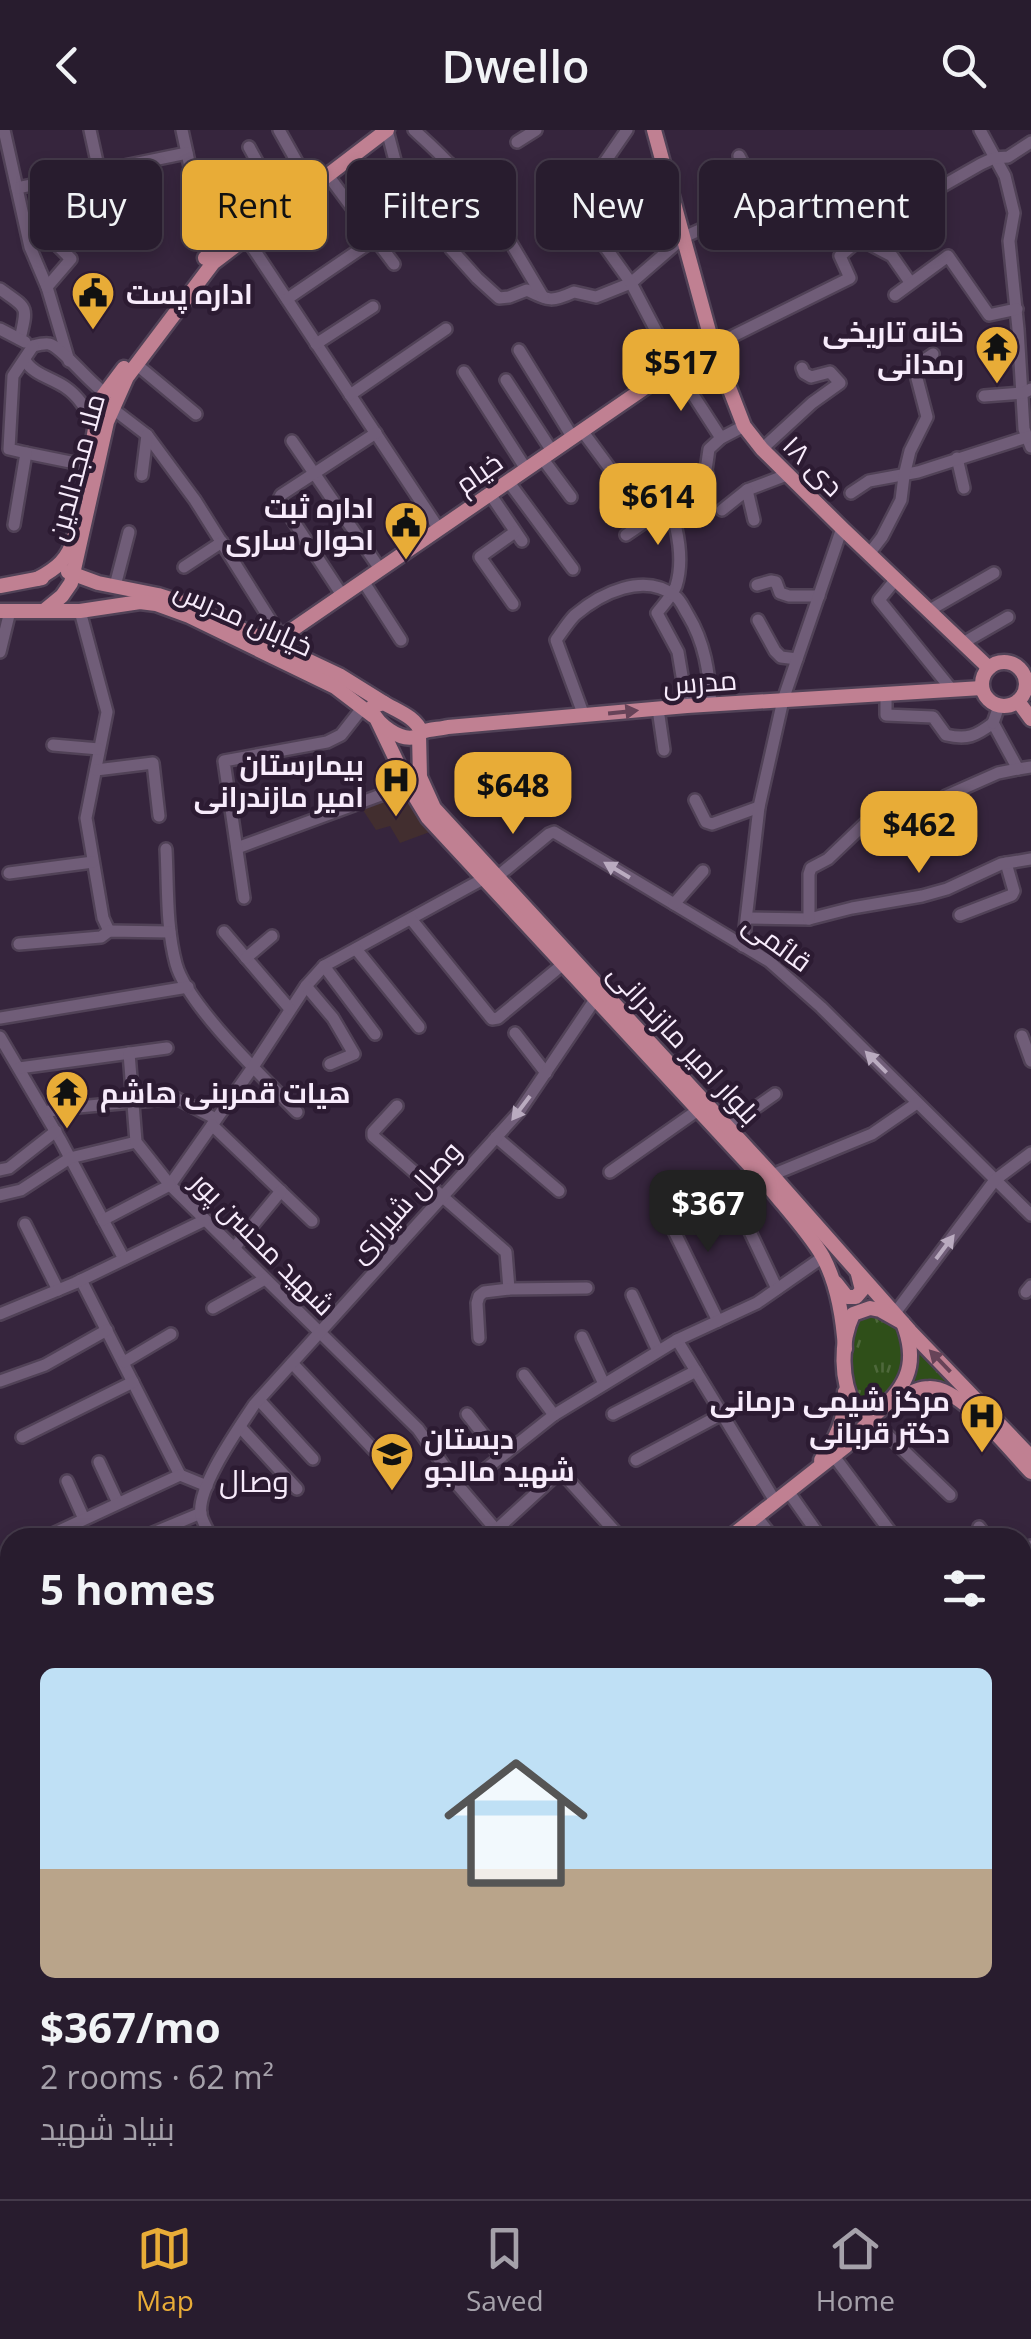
<!DOCTYPE html>
<html lang="en">
<head>
<meta charset="utf-8">
<style>
  body { margin:0; font-family:"Open Sans",Cairo,sans-serif; background:#302536; color:#f1f3f6; height:100vh; display:flex; flex-direction:column; font-size:38px; white-space:nowrap }
  * { box-sizing:border-box; margin:0 }
  p { font-size:32px; color:#a5a1aa }
  .icon { flex:none; width:55px; height:55px; fill:none; stroke:currentColor; stroke-width:2; stroke-linecap:round; stroke-linejoin:round }
  .map { position:relative; flex:1; overflow:hidden }
  .details { position:absolute; left:0px; top:1398px; width:1032px; height:672px; display:flex; flex-direction:column; background:#281c2e; border-radius:30px 30px 0 0; box-shadow:0 5px 15px #0003,0 0 0 2px #443a4a }
  .details>* { flex:none }
  .banner { position:absolute; left:30px; top:30px; width:972px; height:90px; display:flex; gap:20px }
  .price { position:absolute; translate:-50% -85px; padding:0 22px; border-radius:20px; background:#e8ac37; color:#111; font-size:32px; line-height:65px; filter:drop-shadow(0 2px 5px #0008) }
  .price::after { content:''; position:absolute; left:50%; top:60px; width:30px; height:22px; margin-left:-15px; background:inherit; clip-path:polygon(0 0,100% 0,50% 100%) }
  .price.selected { background:#222; color:#fff }
  ul { padding:0; list-style:none }
  li { display:grid; align-content:center; gap:20px; height:530px; padding:0 40px }
  li+li { border-top:2px solid #443a4a }
  li span { display:grid; place-items:center; height:310px; border-radius:15px; color:#555 }
  li>.icon { margin-inline-start:auto }
  span .icon { width:180px; height:180px; fill:#fffc; stroke-width:1 }
  li b { font-size:42px }
  h2 { display:flex; justify-content:space-between; align-items:center; height:120px; padding:0 40px; font-size:42px }
  .chip { padding:0 35px; border-radius:15px; background:#281c2e; box-shadow:0 5px 15px #0003,0 0 0 2px #443a4a; font-size:35px; line-height:90px }
  .chip.selected { background:#e8ac37; color:#111 }
  header { display:flex; justify-content:space-between; align-items:center; height:130px; padding:0 40px; background:#281c2e; font-size:45px; font-weight:600 }
  .tab-bar { display:flex; justify-content:space-around; align-items:center; height:140px; border-top:2px solid #443a4a; background:#281c2e; font-size:28px; color:#a5a1aa }
  .tab-bar a { display:grid; justify-items:center; gap:5px }
  .tab-bar .selected { color:#e8ac37 }
  .map>svg:first-child { display:block }
  .medical { fill:#422e2f }
  .grass { fill:url(#grass-tufts) }
  .park { fill:#2f4f19 }
  .lines { fill:none; stroke-linecap:round; stroke-linejoin:round }
  .minor-casing { stroke:#514257; stroke-width:16 }
  .major-casing { stroke:#514257; stroke-width:19 }
  .minor { stroke:#705d78; stroke-width:11 }
  .major { stroke:#c08092; stroke-width:14 }
  .oneway { fill:#674358 }
  .oneway2 { fill:#baabc0 }
  .labels { text-anchor:middle; dominant-baseline:central; stroke-width:9; stroke-linejoin:round; paint-order:stroke }
  .poi-label { font-size:28px; font-weight:bold; fill:#f7ebfb; stroke:#2c1b32; text-anchor:end }
  .street-label { font-size:28px; fill:#f7ebfb; stroke:#2c1b32 }
  .neighbourhood-label { font-size:30px; fill:#f7ebfb; stroke:#2c1b32 }
</style>
</head>
<body>
<header><svg class="icon" aria-label="back" viewBox="0 0 24 24"><path d="M15 5l-7 7 7 7"/></svg>Dwello<svg class="icon" aria-label="search" viewBox="0 0 24 24"><circle cx="10" cy="10" r="6"/><path d="M15 15l6 6"/></svg></header>
<div class="map">
<svg width="1031" height="2069" viewBox="0 0 1031 2069">
  <defs>
    <pattern id="grass-tufts" width="24" height="20" patternUnits="userSpaceOnUse" patternTransform="scale(2.5)"><rect width="24" height="20" fill="#2f4f19"/><path d="M3 7l-1-3M5 7V3M7 7l1-3M15 17l-1-3M17 17v-4M19 17l1-3" fill="none" stroke="#4e683b"/></pattern>
  </defs>
  <rect width="100%" height="100%" fill="#36253d"/>
  <polygon class="medical" points="397,666 414,674 435,700 400,713 390,696 376,700 363,680"/>
  <g class="grass">
    <path d="M867,1185C875,1186 883,1187 890,1192C919,1215 898,1281 860,1273C846,1247 846,1214 858,1188Z"/>
    <polygon points="913,1207 1031,1330 935,1252 925,1250 909,1255 917,1230"/>
  </g>
  <polygon class="park" points="0,1901 10,1905 10,2031 0,2041"/>
  <g class="lines">
    <defs>
      <g id="minor">
        <polyline points="4,0 30,117 47,157 69,231"/>
        <polyline points="90,0 99,41"/>
        <polyline points="182,0 209,124"/>
        <polyline points="279,0 307,50"/>
        <polyline points="387,0 398,42"/>
        <path d="M414,0C428,13 476,54 472,74C470,86 456,98 449,107L451,119L477,148L499,168L509,167L527,160C549,171 552,172 574,162L596,167L631,153L684,107L795,57"/>
        <polyline points="627,0 578,71 576,76 631,153 675,237 721,308"/>
        <polyline points="980,0 1005,46 1014,83 1009,111 1018,199 1024,299 1031,317"/>
        <polyline points="517,12 536,0"/>
        <polyline points="249,17 278,70"/>
        <polyline points="739,26 763,73"/>
        <polyline points="350,27 379,60"/>
        <polyline points="327,44 394,134"/>
        <polyline points="896,45 910,73"/>
        <polyline points="17,58 187,23"/>
        <polyline points="421,59 450,34"/>
        <polyline points="864,63 881,91"/>
        <polyline points="245,106 439,399"/>
        <polyline points="860,109 892,126 910,152"/>
        <polyline points="511,113 543,167"/>
        <polyline points="47,157 71,129 58,116 62,108"/>
        <path d="M0,159C28,179 28,175 20,209"/>
        <polyline points="895,165 948,126 989,185 1017,179"/>
        <polyline points="287,169 375,109"/>
        <polyline points="0,199 25,212"/>
        <polyline points="316,214 373,177"/>
        <path d="M33,216C37,215 45,213 49,214C61,216 89,253 104,262"/>
        <polyline points="713,216 850,148 840,126 881,91 981,34 994,28 1008,27 1031,12"/>
        <polyline points="519,220 573,308"/>
        <path d="M25,230C32,244 52,248 65,257C80,267 87,281 95,296"/>
        <polyline points="136,234 196,284"/>
        <polyline points="464,242 526,339"/>
        <polyline points="506,250 552,321"/>
        <polyline points="350,265 446,199"/>
        <polyline points="984,266 1023,263 1031,259"/>
        <polyline points="113,279 147,305 195,370 281,507"/>
        <polyline points="583,302 617,348"/>
        <polyline points="292,311 380,439"/>
        <polyline points="762,319 812,273 840,253 830,242 811,247 804,243 802,238"/>
        <polyline points="26,323 90,336"/>
        <polyline points="542,328 571,367"/>
        <polyline points="957,328 964,358"/>
        <polyline points="142,345 147,305"/>
        <polyline points="508,351 573,439"/>
        <polyline points="747,360 789,344"/>
        <polyline points="851,363 869,351 918,342 1027,307"/>
        <polyline points="490,364 522,411"/>
        <path d="M669,375C678,399 684,431 676,456C672,466 663,475 657,483L678,522L687,576"/>
        <polyline points="722,380 747,360 754,390"/>
        <polyline points="14,395 26,323 9,319 13,246 33,216"/>
        <polyline points="626,405 708,349 706,340 709,319 721,308 744,296"/>
        <polyline points="869,424 882,407 901,370 904,346 910,321 927,287 914,237 933,224"/>
        <polyline points="184,437 222,412"/>
        <polyline points="896,449 879,470 952,560"/>
        <polyline points="363,451 401,510"/>
        <polyline points="757,455 771,451 776,452 780,463 789,466 819,466"/>
        <polyline points="115,456 129,402"/>
        <polyline points="342,465 279,369 281,365 376,303"/>
        <polyline points="513,474 480,427 515,402"/>
        <polyline points="80,481 107,582 86,688 103,788 109,801"/>
        <polyline points="928,481 994,443"/>
        <polyline points="758,490 775,521 781,527 797,529"/>
        <polyline points="963,513 1008,487"/>
        <polyline points="0,522 10,481"/>
        <path d="M886,564V585L933,587L946,605C967,610 976,606 993,593"/>
        <polyline points="658,579 664,620"/>
        <path d="M584,586L556,510C562,502 568,492 575,485C601,463 644,442 675,466C681,470 684,479 688,485C705,513 709,542 711,575"/>
        <polyline points="993,593 1018,639 1031,637"/>
        <polyline points="993,593 999,576"/>
        <polyline points="53,615 99,619"/>
        <polyline points="96,640 153,633 159,686"/>
        <polyline points="695,670 706,692 712,694 759,677"/>
        <polyline points="237,718 408,655"/>
        <path d="M166,719C168,757 166,797 176,834C187,875 265,949 297,982"/>
        <polyline points="9,743 93,732"/>
        <polyline points="498,746 549,704 554,702 769,831 821,877 1031,1085"/>
        <polyline points="483,749 324,836 306,856 253,937 170,1055 418,1299 456,1353 503,1408"/>
        <polyline points="244,768 224,631 327,612 341,605 363,577"/>
        <polyline points="674,774 703,741"/>
        <polyline points="960,785 1012,765 1014,761 1006,733"/>
        <polyline points="747,788 809,789 852,778 922,766 947,759 1001,734 1031,729"/>
        <polyline points="411,789 492,889 498,888 562,835"/>
        <polyline points="809,789 809,744 811,738 828,729 875,684 885,683 900,702 905,704 910,702 946,666 998,643 1018,639"/>
        <polyline points="224,802 290,879"/>
        <polyline points="19,814 101,807 109,801 170,802"/>
        <polyline points="743,816 759,677 783,570 842,398"/>
        <polyline points="356,819 419,897"/>
        <polyline points="246,828 272,806"/>
        <polyline points="324,836 375,904"/>
        <polyline points="306,856 333,888 354,924 330,934"/>
        <polyline points="0,888 188,857"/>
        <polyline points="515,903 546,943"/>
        <polyline points="1022,906 1031,931"/>
        <polyline points="0,907 61,1011 124,1129"/>
        <polyline points="19,938 167,918"/>
        <polyline points="397,976 373,1002 373,1006 506,1122 509,1159"/>
        <polyline points="44,982 67,978 176,968 216,989"/>
        <polyline points="212,995 312,1091"/>
        <polyline points="728,997 775,964"/>
        <polyline points="496,1007 559,1061"/>
        <polyline points="0,1040 9,1038 56,1001"/>
        <polyline points="610,1042 698,980"/>
        <polyline points="772,1045 872,1004 917,973"/>
        <polyline points="0,1065 21,1060 70,1028 136,1012"/>
        <polyline points="103,1090 170,1055 136,1012 129,923"/>
        <polyline points="25,1094 58,1160"/>
        <polyline points="234,1118 281,1061"/>
        <polyline points="81,1150 180,1345"/>
        <polyline points="1026,1162 1031,1156"/>
        <polyline points="632,1165 658,1221"/>
        <polyline points="213,1178 265,1149"/>
        <polyline points="895,1183 995,1050 1031,1023"/>
        <polyline points="0,1184 75,1153 205,1090"/>
        <polyline points="718,1191 673,1099 675,1092 733,1069 736,1072 777,1159"/>
        <polyline points="582,1207 604,1254"/>
        <polyline points="479,1208 477,1173 479,1166 484,1162 509,1159 587,1158"/>
        <polyline points="677,1210 775,1371"/>
        <polyline points="124,1232 171,1204"/>
        <polyline points="292,1233 375,1321"/>
        <polyline points="524,1245 554,1285"/>
        <polyline points="0,1251 45,1235 107,1200"/>
        <polyline points="259,1270 313,1329"/>
        <polyline points="467,1284 501,1327"/>
        <polyline points="613,1284 696,1241"/>
        <polyline points="871,1289 950,1365"/>
        <polyline points="240,1297 297,1359"/>
        <polyline points="22,1307 133,1252"/>
        <polyline points="833,1325 895,1408"/>
        <polyline points="636,1330 722,1284"/>
        <polyline points="99,1332 118,1373"/>
        <polyline points="477,1346 554,1285 677,1210 757,1173 823,1127"/>
        <polyline points="67,1351 84,1389"/>
        <polyline points="788,1361 821,1408"/>
        <polyline points="756,1386 773,1408"/>
        <polyline points="979,1397 987,1408"/>
        <polyline points="496,1400 556,1345 564,1345 621,1408"/>
        <polyline points="44,1408 180,1345 207,1356"/>
        <polyline points="141,1408 201,1383"/>
        <path d="M212,1408C208,1401 203,1393 201,1385C196,1358 239,1298 254,1275L519,982L596,868"/>
        <polyline points="1022,1421 1031,1416"/>
        <polyline points="0,1428 10,1423"/>
        <polyline points="1022,1542 1031,1537"/>
        <polyline points="1026,1621 1031,1619"/>
        <polyline points="0,1642 10,1640"/>
        <polyline points="0,1655 10,1677"/>
        <polyline points="1022,1720 1031,1722"/>
        <polyline points="0,1783 10,1778"/>
        <polyline points="0,1795 10,1809"/>
        <polyline points="1022,1854 1031,1850"/>
        <polyline points="1022,1929 1031,1925"/>
        <polyline points="1022,2008 1031,2019"/>
        <polyline points="64,2060 72,2069"/>
        <polyline points="133,2060 142,2069"/>
        <polyline points="203,2060 212,2069"/>
        <polyline points="313,2060 322,2069"/>
        <polyline points="407,2060 416,2069"/>
        <polyline points="605,2060 612,2069"/>
        <polyline points="963,2060 968,2069"/>
        <polyline points="758,2063 802,2065 814,2060"/>
        <polyline points="688,2068 713,2060"/>
        <polyline points="252,2069 261,2060"/>
        <polyline points="474,2069 482,2060"/>
        <polyline points="514,2069 519,2060"/>
      </g>
      <g id="major">
        <polyline points="654,0 713,216 744,296 762,319 843,399 989,538"/>
        <polyline points="205,128 258,85"/>
        <polyline points="91,322 100,270 124,238"/>
        <polyline points="68,442 98,453 158,465 192,476 339,545 384,573"/>
        <path d="M37,449C56,439 69,429 74,407"/>
        <polyline points="0,456 42,448"/>
        <polyline points="45,480 62,466 71,453 107,292 127,247 213,133 387,0"/>
        <polyline points="0,481 80,481 140,472 156,474 189,486 335,557 373,586"/>
        <polyline points="273,513 675,237 713,216"/>
        <circle cx="1004" cy="554" r="22"/>
        <polyline points="1018,571 1031,589"/>
        <path d="M377,590L408,655L428,688L765,1052C783,1075 809,1102 823,1127C838,1155 843,1188 845,1219"/>
        <path d="M421,602C416,587 397,581 384,573L373,576L372,581C378,594 399,611 415,607C418,606 419,603 422,602C429,599 440,599 448,597L687,576L982,558"/>
        <polyline points="419,605 420,647 434,678 772,1045 910,1201 1031,1327"/>
        <polyline points="836,1153 847,1167 856,1167 862,1160 858,1144"/>
        <path d="M870,1178L880,1180L903,1193C918,1231 909,1255 879,1281H865L855,1278C840,1250 840,1212 853,1184Z"/>
        <path d="M892,1272C904,1267 916,1258 929,1258C960,1256 1009,1319 1031,1342"/>
        <path d="M821,1330C836,1309 846,1289 845,1262"/>
        <polyline points="729,1408 846,1316 879,1281"/>
        <polyline points="0,1499 10,1502"/>
        <polyline points="0,1512 10,1515"/>
        <polyline points="0,1888 10,1892"/>
        <polyline points="0,2056 10,2047"/>
        <polyline points="649,2060 660,2069"/>
        <polyline points="677,2060 690,2069"/>
      </g>
    </defs>
    <use href="#minor" class="minor-casing"/>
    <use href="#major" class="major-casing"/>
    <use href="#minor" class="minor"/>
    <use href="#major" class="major"/>
  </g>
  <defs><path id="oneway-solid" d="M-6-.8H1V-3.2L6.5 0L1 3.2V.8H-6Z" transform="scale(2.5)"/></defs>
  <g class="oneway">
    <use href="#oneway-solid" transform="translate(623 582) rotate(-6)"/>
    <use href="#oneway-solid" transform="translate(940 1231) rotate(-134)"/>
  </g>
  <g class="oneway2">
    <use href="#oneway-solid" transform="translate(617 740) rotate(-149)"/>
    <use href="#oneway-solid" transform="translate(876 932) rotate(-135)"/>
    <use href="#oneway-solid" transform="translate(521 978) rotate(127)"/>
    <use href="#oneway-solid" transform="translate(945 1117) rotate(-53)"/>
  </g>
  <defs>
    <symbol id="civic-pin" viewBox="-11 -11 22 30"><path d="M0 17L-7.5 6A9.5 9.5 0 1 1 7.5 6Z" fill="#e8ac37" stroke="#2c1b32"/><path d="M-.6-6.5H3V-4.5H.6V-3L4-1V1h2V6H-6V1h2V-1L-.6-3ZM-1.2 2.5V6h2.4V2.5Z" fill="#111"/></symbol>
    <symbol id="temple-pin" viewBox="-11 -11 22 30"><path d="M0 17L-7.5 6A9.5 9.5 0 1 1 7.5 6Z" fill="#e8ac37" stroke="#2c1b32"/><path d="M0-6L5-2H3V0L6.5 2.5H4V6H1.5V3h-3V6H-4V2.5H-6.5L-3 0V-2H-5Z" fill="#111"/></symbol>
    <symbol id="hospital-pin" viewBox="-11 -11 22 30"><path d="M0 17L-7.5 6A9.5 9.5 0 1 1 7.5 6Z" fill="#e8ac37" stroke="#2c1b32"/><path d="M-5-5h3v3.5h4V-5h3V5h-3V1.5h-4V5h-3Z" fill="#111"/></symbol>
    <symbol id="school-pin" viewBox="-11 -11 22 30"><path d="M0 17L-7.5 6A9.5 9.5 0 1 1 7.5 6Z" fill="#e8ac37" stroke="#2c1b32"/><path d="M0-5L7-2L0 1L-7-2ZM-4 1L0 2.5L4 1V4Q0 6-4 4Z" fill="#111"/></symbol>
  </defs>
  <g fill-rule="evenodd">
    <use href="#civic-pin" x="68" y="138" width="50" height="68"/>
    <use href="#temple-pin" x="972" y="192" width="50" height="68"/>
    <use href="#civic-pin" x="381" y="368" width="50" height="68"/>
    <use href="#hospital-pin" x="371" y="625" width="50" height="68"/>
    <use href="#temple-pin" x="42" y="937" width="50" height="68"/>
    <use href="#hospital-pin" x="957" y="1261" width="50" height="68"/>
    <use href="#school-pin" x="367" y="1299" width="50" height="68"/>
  </g>
  <g class="labels">
    <g class="poi-label">
      <text x="126" y="163" text-anchor="start">اداره پست</text>
      <text x="964" y="201">خانه تاریخی<tspan x="964" dy="32">رمدانی</tspan></text>
      <text x="374" y="377">اداره ثبت<tspan x="374" dy="32">احوال ساری</tspan></text>
      <text x="364" y="634">بیمارستان<tspan x="364" dy="32">امیر مازندرانی</tspan></text>
      <text x="100" y="962" text-anchor="start">هیات قمربنی هاشم</text>
      <text x="950" y="1270">مرکز شیمی درمانی<tspan x="950" dy="32">دکتر قربانی</tspan></text>
      <text x="424" y="1308" text-anchor="start">دبستان<tspan x="424" dy="32">شهید مالجو</tspan></text>
    </g>
    <g class="street-label">
      <text transform="translate(814 335) rotate(45)">۱۸ دی</text>
      <text transform="translate(75 337) rotate(-75)">ملا مجدالدین</text>
      <text transform="translate(478 342) rotate(-35)">خیام</text>
      <text transform="translate(244 487) rotate(24)">خیابان مدرس</text>
      <text transform="translate(700 551) rotate(-4)">مدرس</text>
      <text transform="translate(778 812) rotate(36)">قائمی</text>
      <text transform="translate(685 913) rotate(47)">بلوار امیر مازندرانی</text>
      <text transform="translate(404 1071) rotate(-48)">وصال شیرازی</text>
      <text transform="translate(264 1113) rotate(45)">شهید محسن پور</text>
    </g>
    <g class="neighbourhood-label">
      <text x="254" y="1350">وصال</text>
    </g>
  </g>
</svg>
<b class="price" style="left:681px;top:284px">$517</b>
<b class="price" style="left:658px;top:418px">$614</b>
<b class="price" style="left:513px;top:707px">$648</b>
<b class="price" style="left:919px;top:746px">$462</b>
<b class="price selected" style="left:708px;top:1125px">$367</b>
<div class="banner">
<a class="chip">Buy</a>
<a class="chip selected">Rent</a>
<a class="chip">Filters</a>
<a class="chip">New</a>
<a class="chip">Apartment</a>
</div>
<section class="details">
<h2>5 homes<svg class="icon" aria-label="filters" viewBox="0 0 24 24"><path d="M4 7h16M4 17h16"/><circle cx="9" cy="7" r="2"/><circle cx="15" cy="17" r="2"/></svg></h2>
<ul>
<li><span style="background:linear-gradient(#bfe0f5 65%,#b9a48a 0)"><svg class="icon" aria-label="home" viewBox="0 0 24 24"><path d="M3 11l9-7 9 7M6 9v11h12V9"/></svg></span><div><b>$367/mo</b><p>2 rooms · 62 m²</p><p>بنیاد شهید</p></div></li>
</ul>
</section>
</div>
<nav class="tab-bar">
<a class="selected"><svg class="icon" aria-label="map" viewBox="0 0 24 24"><path d="M3 6l6-2 6 2 6-2v14l-6 2-6-2-6 2zM9 4v14M15 6v14"/></svg>Map</a>
<a><svg class="icon" aria-label="saved" viewBox="0 0 24 24"><path d="M7 4h10v16l-5-4-5 4z"/></svg>Saved</a>
<a><svg class="icon" aria-label="home" viewBox="0 0 24 24"><path d="M3 11l9-7 9 7M6 9v11h12V9"/></svg>Home</a>
</nav>
</body>
</html>
